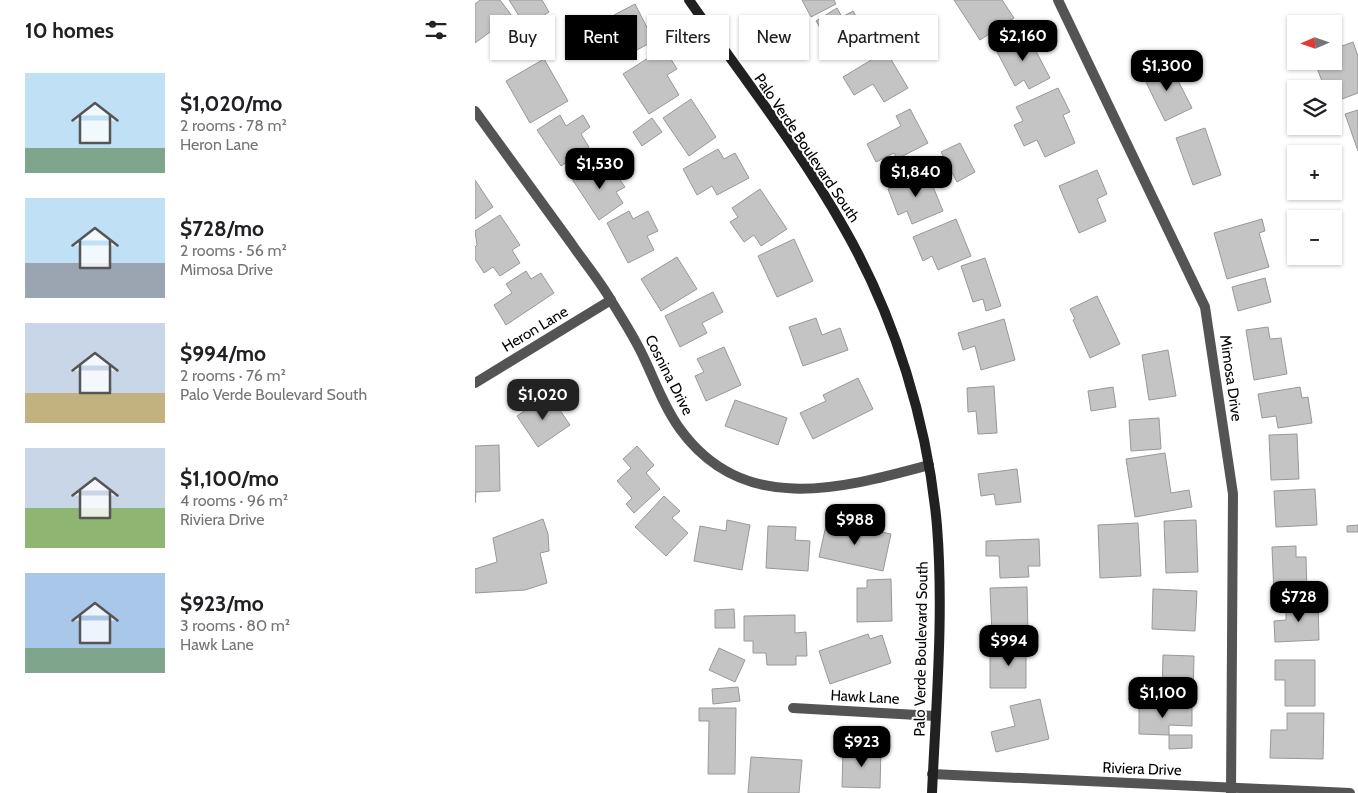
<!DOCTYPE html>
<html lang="en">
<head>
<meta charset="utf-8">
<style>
  body { margin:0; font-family:Cabin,sans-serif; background:#f2f2f2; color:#202124; height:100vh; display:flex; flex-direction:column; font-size:19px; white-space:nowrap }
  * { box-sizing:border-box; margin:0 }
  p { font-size:16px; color:#757577 }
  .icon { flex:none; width:28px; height:28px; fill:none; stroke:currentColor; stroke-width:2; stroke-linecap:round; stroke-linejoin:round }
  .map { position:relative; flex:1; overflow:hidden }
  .details { display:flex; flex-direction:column; background:#fff; width:475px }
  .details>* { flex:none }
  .guide { position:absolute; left:15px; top:15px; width:475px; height:45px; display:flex; gap:10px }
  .needle { width:32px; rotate:268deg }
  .fabs { position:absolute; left:812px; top:15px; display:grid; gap:10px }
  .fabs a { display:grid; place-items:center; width:55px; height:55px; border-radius:0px; background:#fff; box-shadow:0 1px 4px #0004; font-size:25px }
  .price { position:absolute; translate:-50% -42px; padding:0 11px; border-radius:10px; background:#000; color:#fff; font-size:16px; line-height:32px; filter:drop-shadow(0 1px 2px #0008) }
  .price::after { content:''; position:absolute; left:50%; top:30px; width:15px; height:11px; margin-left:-8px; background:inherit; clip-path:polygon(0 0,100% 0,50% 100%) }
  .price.current { background:#222; color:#fff }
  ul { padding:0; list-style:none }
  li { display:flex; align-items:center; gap:15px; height:125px; padding:0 25px }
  li span { display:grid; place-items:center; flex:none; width:140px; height:100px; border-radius:0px; color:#555 }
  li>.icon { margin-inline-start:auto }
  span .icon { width:60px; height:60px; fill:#fffc; stroke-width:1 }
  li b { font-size:21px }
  h2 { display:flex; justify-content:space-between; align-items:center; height:60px; padding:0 25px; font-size:21px }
  .pill { padding:0 18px; border-radius:0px; background:#fff; box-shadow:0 1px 4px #0004; font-size:18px; line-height:45px }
  .pill.current { background:#000; color:#fff }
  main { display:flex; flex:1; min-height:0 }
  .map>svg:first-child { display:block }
  .building { fill:#c4c4c4; stroke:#989898 }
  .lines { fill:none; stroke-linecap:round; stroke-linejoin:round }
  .street { stroke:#545454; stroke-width:10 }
  .secondary { stroke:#212121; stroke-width:10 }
  .labels { text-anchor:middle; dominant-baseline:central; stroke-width:4; stroke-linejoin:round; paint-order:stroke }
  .street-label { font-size:15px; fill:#000; stroke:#fff }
</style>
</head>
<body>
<main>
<section class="details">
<h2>10 homes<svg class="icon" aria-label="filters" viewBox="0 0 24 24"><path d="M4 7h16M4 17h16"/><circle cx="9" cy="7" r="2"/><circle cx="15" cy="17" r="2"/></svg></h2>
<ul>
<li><span style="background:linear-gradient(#bfe0f5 75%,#7fa58c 0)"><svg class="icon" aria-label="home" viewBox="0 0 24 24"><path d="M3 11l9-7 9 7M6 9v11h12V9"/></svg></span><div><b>$1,020/mo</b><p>2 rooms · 78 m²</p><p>Heron Lane</p></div></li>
<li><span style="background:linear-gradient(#bfe0f5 65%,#9aa5b1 0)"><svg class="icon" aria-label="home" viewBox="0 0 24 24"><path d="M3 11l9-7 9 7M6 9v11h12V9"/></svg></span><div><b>$728/mo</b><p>2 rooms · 56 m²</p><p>Mimosa Drive</p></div></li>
<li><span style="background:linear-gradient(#c9d6e8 70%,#c2b280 0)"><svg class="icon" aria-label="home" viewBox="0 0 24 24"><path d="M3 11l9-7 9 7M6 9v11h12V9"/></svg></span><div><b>$994/mo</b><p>2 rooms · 76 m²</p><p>Palo Verde Boulevard South</p></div></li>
<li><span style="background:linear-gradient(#c9d6e8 60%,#8fb573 0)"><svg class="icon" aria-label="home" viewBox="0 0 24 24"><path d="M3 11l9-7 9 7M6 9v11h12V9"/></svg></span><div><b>$1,100/mo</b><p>4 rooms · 96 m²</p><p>Riviera Drive</p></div></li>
<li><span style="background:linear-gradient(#a9c7e8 75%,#7fa58c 0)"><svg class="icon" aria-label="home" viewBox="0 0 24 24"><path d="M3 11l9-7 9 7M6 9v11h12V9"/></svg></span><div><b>$923/mo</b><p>3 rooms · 80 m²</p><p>Hawk Lane</p></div></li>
</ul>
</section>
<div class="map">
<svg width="883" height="793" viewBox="0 0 883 793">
  <rect width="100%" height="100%" fill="#fff"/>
  <g class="building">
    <polygon points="5,0 25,0 37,16 0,43 0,4"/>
    <polygon points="34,0 67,0 74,12 51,27"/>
    <polygon points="327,0 359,0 361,4 336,17"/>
    <polygon points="479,0 527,0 539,18 505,40"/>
    <polygon points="160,4 179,41 158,52 139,15"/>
    <polygon points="362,8 367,17 378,11 398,44 376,58 371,48 361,54 341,21"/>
    <polygon points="551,32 575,78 554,89 549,80 540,86 520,48"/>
    <polygon points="878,42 883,56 883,93 859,102 859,89 850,89 842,68 853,64 852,61 859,61 859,49"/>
    <polygon points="189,48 202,69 192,75 204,95 174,114 148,74"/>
    <polygon points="411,51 433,88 409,102 398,84 379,95 368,77"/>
    <polygon points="69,59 93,101 55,123 31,81"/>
    <polygon points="694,63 717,108 690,121 668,76"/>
    <polygon points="583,88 595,112 588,115 600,143 570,157 562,140 549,146 539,125 548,121 541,107"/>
    <polygon points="216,99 241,137 214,156 188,118"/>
    <polygon points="435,109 453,143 422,159 419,153 401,162 392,144 426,126 421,116"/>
    <polygon points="883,110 883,151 870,114"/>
    <polygon points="85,115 91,126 108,115 115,127 106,134 114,147 86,166 62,130"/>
    <polygon points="177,118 187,132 167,146 158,132"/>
    <polygon points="730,128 746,175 718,185 701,138"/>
    <polygon points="485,143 500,172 482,182 466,152"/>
    <polygon points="243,149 249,159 260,153 274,178 242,195 237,186 222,195 208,169"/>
    <polygon points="118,165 126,176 137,168 150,187 141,192 148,203 124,220 97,179"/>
    <polygon points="622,170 632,194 622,199 631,221 604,233 584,186"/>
    <polygon points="452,172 468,211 437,224 432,211 423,215 413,189"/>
    <polygon points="0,180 18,207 0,219"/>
    <polygon points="285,189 312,229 286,246 279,235 269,242 255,222 263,217 257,208"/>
    <polygon points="154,211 158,219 173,211 183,231 172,236 179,250 153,263 132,223"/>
    <polygon points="25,215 45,245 37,250 45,263 25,276 18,267 9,273 0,259 0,247 2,245 0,231"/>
    <polygon points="481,219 496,256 463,270 457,256 448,261 438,237"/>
    <polygon points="787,219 790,231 784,233 794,267 752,279 739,233"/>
    <polygon points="319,239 338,281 302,297 283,256"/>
    <polygon points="202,257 222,289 186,311 166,279"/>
    <polygon points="510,258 526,306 511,311 508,299 498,302 486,266"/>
    <polygon points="51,271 56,279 66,273 79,293 31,325 19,305 37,293 31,284"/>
    <polygon points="790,278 796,302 763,311 757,287"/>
    <polygon points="238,292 248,312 227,323 232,333 205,347 190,316"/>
    <polygon points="622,296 645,344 615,358 598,320 600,319 595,309"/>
    <polygon points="341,318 347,335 365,328 373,350 328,366 314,327"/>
    <polygon points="529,319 540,360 506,370 500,346 488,350 483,333"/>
    <polygon points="793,327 795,339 806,338 812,374 779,380 771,330"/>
    <polygon points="249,347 266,385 231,401 220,376 229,372 222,359"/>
    <polygon points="693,350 701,396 674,400 667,355"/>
    <polygon points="383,378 398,409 338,439 325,413 351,401 348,395"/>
    <polygon points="519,386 522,433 503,434 501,411 493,412 492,388"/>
    <polygon points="638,387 641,407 616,411 613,391"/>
    <polygon points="825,387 827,398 833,397 837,423 803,428 801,416 787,418 783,394"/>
    <polygon points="74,394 95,425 63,447 42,416"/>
    <polygon points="260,400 312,418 303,445 250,426"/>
    <polygon points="684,418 686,449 656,451 654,420"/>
    <polygon points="822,434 824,479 796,480 794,435"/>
    <polygon points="24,445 25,491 1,492 0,503 0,446"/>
    <polygon points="162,446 179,465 171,473 185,489 159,513 151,504 157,498 142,481 156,468 148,459"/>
    <polygon points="690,453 696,493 714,490 717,507 660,517 651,459"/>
    <polygon points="542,469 546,502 521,505 519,494 506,496 503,474"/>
    <polygon points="840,489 842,525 801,527 799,491"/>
    <polygon points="189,496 205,511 197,518 213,533 191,556 160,527"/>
    <polygon points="68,519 73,534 74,551 65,553 72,583 50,590 0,593 0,569 22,562 18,538"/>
    <polygon points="252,520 275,525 267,570 219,561 225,526 251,531"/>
    <polygon points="721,520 723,572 691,573 689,521"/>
    <polygon points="352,521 416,534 408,571 344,557"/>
    <polygon points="663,523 666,576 625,578 623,525"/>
    <polygon points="883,525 883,532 872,532 872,526"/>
    <polygon points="293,526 321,527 320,540 335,541 333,571 291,568"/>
    <polygon points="564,539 565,566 553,566 554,577 525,578 524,556 511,556 511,541"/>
    <polygon points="821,546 821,557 831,557 832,594 799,595 797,547"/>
    <polygon points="416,579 417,621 382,622 382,588 392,588 392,580"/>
    <polygon points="552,587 553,633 517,634 515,588"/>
    <polygon points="678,589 722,591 720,631 677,629"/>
    <polygon points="843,601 844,640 800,642 799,621 811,620 811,602"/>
    <polygon points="259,609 260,628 240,628 240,610"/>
    <polygon points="320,615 320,633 331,632 332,656 321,656 321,665 292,665 291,653 278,653 278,641 269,641 269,616"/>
    <polygon points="393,634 395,639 407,635 416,663 355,684 344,651"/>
    <polygon points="528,643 551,643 551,688 515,688 515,655 527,655"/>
    <polygon points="244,648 270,660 260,682 234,670"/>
    <polygon points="688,655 719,656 718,701 687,700"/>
    <polygon points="800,660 840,660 840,706 810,706 810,680 800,680"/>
    <polygon points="263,687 265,701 238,704 237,689"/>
    <polygon points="565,699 574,739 521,752 516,732 540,726 535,706"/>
    <polygon points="664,706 717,706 717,726 694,725 694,735 664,734"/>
    <polygon points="224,708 261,708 260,774 233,774 234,721 224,721"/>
    <polygon points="812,713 849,713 848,759 795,758 796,730 812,730"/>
    <polygon points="694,735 717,735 717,748 694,749"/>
    <polygon points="368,749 406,749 405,788 367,787"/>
    <polygon points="276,757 327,760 324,793 273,793"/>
  </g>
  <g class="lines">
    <g class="street">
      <polyline points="583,0 730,307 758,494 756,793"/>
      <path d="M0,111C32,155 64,199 96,243C109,262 125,281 137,302C148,320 160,338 169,358C180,381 189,407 205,429C268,516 365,489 454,465"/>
      <polyline points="0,383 136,300"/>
      <polyline points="318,708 460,716"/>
      <polyline points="457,774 875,793"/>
    </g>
    <path class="secondary" d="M214,0C266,75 324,148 369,228C420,317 453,424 462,526C469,615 461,704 457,793"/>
  </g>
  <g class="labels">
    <g class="street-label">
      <text transform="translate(332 148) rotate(56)">Palo Verde Boulevard South</text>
      <text transform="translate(60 329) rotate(-31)">Heron Lane</text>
      <text transform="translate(194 375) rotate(63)">Cosnina Drive</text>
      <text transform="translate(756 378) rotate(82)">Mimosa Drive</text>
      <text transform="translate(446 649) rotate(-89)">Palo Verde Boulevard South</text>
      <text transform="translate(390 697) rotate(3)">Hawk Lane</text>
      <text transform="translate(667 769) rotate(2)">Riviera Drive</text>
    </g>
  </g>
</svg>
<div class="fabs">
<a><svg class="needle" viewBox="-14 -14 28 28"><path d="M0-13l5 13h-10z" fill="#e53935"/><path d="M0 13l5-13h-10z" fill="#757577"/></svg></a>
<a><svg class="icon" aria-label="layers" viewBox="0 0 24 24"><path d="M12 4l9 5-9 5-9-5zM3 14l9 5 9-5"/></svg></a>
<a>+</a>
<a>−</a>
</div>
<b class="price" style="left:548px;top:62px">$2,160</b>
<b class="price" style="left:692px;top:92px">$1,300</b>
<b class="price" style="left:125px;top:190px">$1,530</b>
<b class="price" style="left:441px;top:198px">$1,840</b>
<b class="price current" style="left:68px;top:421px">$1,020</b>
<b class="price" style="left:380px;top:546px">$988</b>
<b class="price" style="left:824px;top:623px">$728</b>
<b class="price" style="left:534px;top:667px">$994</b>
<b class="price" style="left:688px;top:719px">$1,100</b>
<b class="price" style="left:387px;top:768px">$923</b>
<div class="guide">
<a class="pill">Buy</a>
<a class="pill current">Rent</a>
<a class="pill">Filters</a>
<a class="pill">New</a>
<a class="pill">Apartment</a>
</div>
</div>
</main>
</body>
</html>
